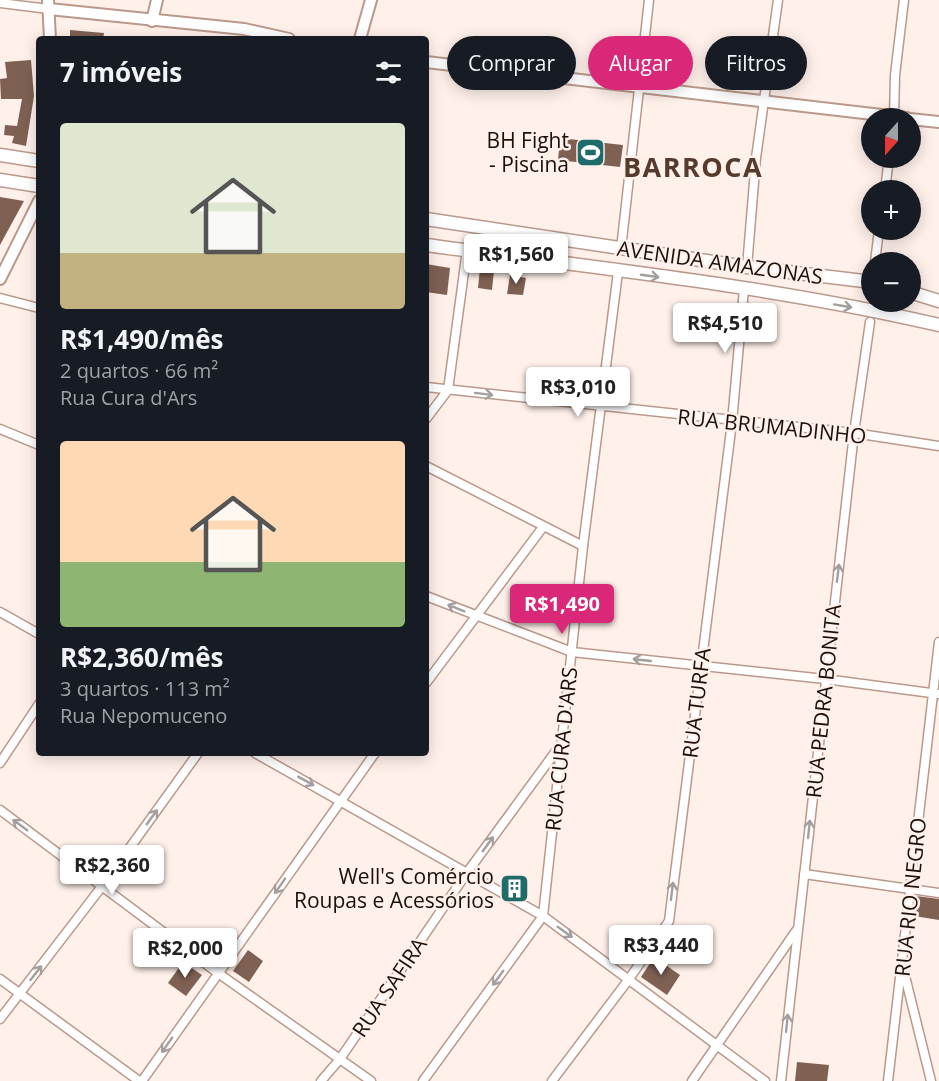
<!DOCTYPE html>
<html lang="pt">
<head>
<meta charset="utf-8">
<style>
  body { margin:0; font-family:"Open Sans",sans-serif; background:#20242c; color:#f1f3f6; height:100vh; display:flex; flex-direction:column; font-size:22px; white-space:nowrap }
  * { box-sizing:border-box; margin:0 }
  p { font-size:20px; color:#9ea1a6 }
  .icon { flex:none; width:33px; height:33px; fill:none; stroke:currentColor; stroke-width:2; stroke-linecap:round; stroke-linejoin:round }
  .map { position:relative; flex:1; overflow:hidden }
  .panel { position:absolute; left:36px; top:36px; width:393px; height:720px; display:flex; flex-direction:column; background:#171b24; border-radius:6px; box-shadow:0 3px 15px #0003 }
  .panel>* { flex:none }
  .banner { position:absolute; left:447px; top:36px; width:402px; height:54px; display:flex; gap:12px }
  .needle { width:39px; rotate:201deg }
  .fabs { position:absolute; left:861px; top:108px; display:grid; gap:12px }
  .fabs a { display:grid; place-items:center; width:60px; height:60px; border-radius:50%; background:#171b24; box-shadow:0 3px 15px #0003; font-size:30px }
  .price { position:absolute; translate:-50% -51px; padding:0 14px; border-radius:6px; background:#fff; color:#222; font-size:20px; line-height:39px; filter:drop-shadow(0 2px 3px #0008) }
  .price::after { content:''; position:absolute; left:50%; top:36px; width:18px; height:14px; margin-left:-9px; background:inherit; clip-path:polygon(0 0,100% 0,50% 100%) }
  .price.current { background:#db2777; color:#fff }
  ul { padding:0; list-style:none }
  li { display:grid; align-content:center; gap:12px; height:318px; padding:0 24px }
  li span { display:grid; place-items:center; height:186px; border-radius:6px; color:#555 }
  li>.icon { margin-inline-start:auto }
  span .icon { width:108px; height:108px; fill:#fffc; stroke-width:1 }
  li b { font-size:26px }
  h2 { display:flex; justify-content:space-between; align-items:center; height:72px; padding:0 24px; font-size:26px }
  .chip { padding:0 21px; border-radius:27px; background:#171b24; box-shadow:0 3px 15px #0003; font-size:21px; line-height:54px }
  .chip.current { background:#db2777; color:#fff }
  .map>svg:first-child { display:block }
  .building { fill:#7f6154 }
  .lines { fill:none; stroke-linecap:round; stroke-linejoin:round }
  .minor-casing { stroke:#ba998b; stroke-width:11 }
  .tertiary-casing { stroke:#ba998b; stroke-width:14 }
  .primary-casing { stroke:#ba998b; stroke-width:15 }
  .minor { stroke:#fff; stroke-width:8 }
  .tertiary { stroke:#fff; stroke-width:10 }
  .primary { stroke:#fff; stroke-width:12 }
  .oneway { stroke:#a49f9d }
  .labels { text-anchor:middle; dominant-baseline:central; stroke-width:5; stroke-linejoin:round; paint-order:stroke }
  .poi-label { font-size:21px; fill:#1b0f0a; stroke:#fff0ea; text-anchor:end }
  .street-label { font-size:21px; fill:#1b0f0a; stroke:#fff0ea }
  .district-label { font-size:27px; font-weight:bold; letter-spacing:1.5px; fill:#563a2e; stroke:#fff0ea }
</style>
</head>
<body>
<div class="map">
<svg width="939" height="1081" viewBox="0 0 939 1081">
  <rect width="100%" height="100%" fill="#fff0ea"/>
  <g class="building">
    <polygon points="70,30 104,33 103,39 70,39"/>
    <polygon points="31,60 34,96 26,146 12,143 14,136 4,135 5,125 17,126 22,99 1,99 0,79 7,78 5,62"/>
    <polygon points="560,138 623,145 620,167 558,160"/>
    <polygon points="0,197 24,201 0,245"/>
    <polygon points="426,264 450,268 447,295 426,292"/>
    <polygon points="480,268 494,270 492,290 478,288"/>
    <polygon points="510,275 526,278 523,295 507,294"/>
    <polygon points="916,896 939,899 939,920 914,916"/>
    <polygon points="248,950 263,961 249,982 233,971"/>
    <polygon points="654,957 680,975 667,995 641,977"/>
    <polygon points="183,962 202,975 186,996 168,983"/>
    <polygon points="797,1062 829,1065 827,1081 795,1081"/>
  </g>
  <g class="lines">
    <defs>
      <g id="minor">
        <polyline points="0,3 49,9"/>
        <polyline points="894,118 895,75 904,0"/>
        <polyline points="885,190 889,158"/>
        <polyline points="621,249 649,0"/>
        <polyline points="875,262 879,230"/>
        <polyline points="747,267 756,158 778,0"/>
        <polyline points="0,298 39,308"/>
        <polyline points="426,387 854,433 939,446"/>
        <polyline points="426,419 448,390 467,250"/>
        <polyline points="0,429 39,445"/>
        <polyline points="426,466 583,546"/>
        <polyline points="426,596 572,652 825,679 939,694"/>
        <polyline points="0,612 39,634"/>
        <polyline points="426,683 543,527"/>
        <polyline points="255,753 543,916 765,1081"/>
        <polyline points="0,763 39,704"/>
        <polyline points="0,810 218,973 371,1081"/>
        <polyline points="804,874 939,893"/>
        <polyline points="904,972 931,1081"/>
        <polyline points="0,979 139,1081"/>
        <polyline points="0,1019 103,885 198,753"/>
        <polyline points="142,1081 375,753"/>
        <polyline points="321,1081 340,1059 466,874 559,747"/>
        <polyline points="423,1081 543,916 583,546 618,272"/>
        <polyline points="552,1081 629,979 669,921 732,422 744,289"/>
        <polyline points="692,1081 796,931"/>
        <polyline points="781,1081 854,433 870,322"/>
        <polyline points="888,1081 939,642"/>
      </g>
      <g id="tertiary">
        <polyline points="48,0 50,39"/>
        <polyline points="49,9 244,29 289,39"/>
        <polyline points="152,21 157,0"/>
        <polyline points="360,39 371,0"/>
        <polyline points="426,62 907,118"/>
        <polyline points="910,119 939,122"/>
        <polyline points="0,279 39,201"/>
      </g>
      <g id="primary">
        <polyline points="0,155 39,161"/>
        <polyline points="0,180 39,186"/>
        <polyline points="426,219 747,267 872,282"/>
        <path d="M426,245C596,268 772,286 939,325"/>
        <polyline points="910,292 939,301"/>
      </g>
    </defs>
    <use href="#minor" class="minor-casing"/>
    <use href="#tertiary" class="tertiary-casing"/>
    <use href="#primary" class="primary-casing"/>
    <use href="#minor" class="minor"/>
    <use href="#tertiary" class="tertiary"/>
    <use href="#primary" class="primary"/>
  </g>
  <defs><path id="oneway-shaft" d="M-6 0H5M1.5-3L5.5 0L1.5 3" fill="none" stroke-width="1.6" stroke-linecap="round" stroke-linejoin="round" transform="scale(1.5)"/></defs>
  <g class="oneway">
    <use href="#oneway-shaft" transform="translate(650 276) rotate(8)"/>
    <use href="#oneway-shaft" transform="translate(843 306) rotate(10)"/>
    <use href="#oneway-shaft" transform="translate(484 394) rotate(7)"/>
    <use href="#oneway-shaft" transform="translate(838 573) rotate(-83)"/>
    <use href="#oneway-shaft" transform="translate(456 608) rotate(-158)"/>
    <use href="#oneway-shaft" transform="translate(642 660) rotate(-174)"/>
    <use href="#oneway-shaft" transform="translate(306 781) rotate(29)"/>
    <use href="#oneway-shaft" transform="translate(152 817) rotate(-54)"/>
    <use href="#oneway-shaft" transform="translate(20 825) rotate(-144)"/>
    <use href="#oneway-shaft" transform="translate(809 829) rotate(-84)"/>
    <use href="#oneway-shaft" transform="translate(488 844) rotate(-54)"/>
    <use href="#oneway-shaft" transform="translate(280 886) rotate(125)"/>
    <use href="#oneway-shaft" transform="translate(672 891) rotate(-83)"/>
    <use href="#oneway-shaft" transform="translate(565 932) rotate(36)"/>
    <use href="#oneway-shaft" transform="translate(36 973) rotate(-52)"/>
    <use href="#oneway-shaft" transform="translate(498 978) rotate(126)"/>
    <use href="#oneway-shaft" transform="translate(787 1023) rotate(-84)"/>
    <use href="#oneway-shaft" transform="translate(167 1045) rotate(125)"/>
  </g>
  <defs>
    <symbol id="stadium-square" viewBox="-11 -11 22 22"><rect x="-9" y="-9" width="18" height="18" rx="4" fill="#1f6b6a" stroke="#fff0ea"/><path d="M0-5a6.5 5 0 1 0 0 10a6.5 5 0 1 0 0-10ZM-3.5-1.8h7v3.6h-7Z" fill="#fff"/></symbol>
    <symbol id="building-square" viewBox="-11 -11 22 22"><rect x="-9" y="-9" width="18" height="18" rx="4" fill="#1f6b6a" stroke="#fff0ea"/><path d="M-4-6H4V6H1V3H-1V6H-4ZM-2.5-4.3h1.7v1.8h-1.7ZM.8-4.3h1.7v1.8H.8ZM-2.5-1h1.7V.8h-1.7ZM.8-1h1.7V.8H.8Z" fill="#fff"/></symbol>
  </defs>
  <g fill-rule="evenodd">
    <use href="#stadium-square" x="574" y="136" width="33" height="33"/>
    <use href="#building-square" x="498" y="872" width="33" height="33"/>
  </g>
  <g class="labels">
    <g class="poi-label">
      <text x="569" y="140">BH Fight<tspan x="569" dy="24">- Piscina</tspan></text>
      <text x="494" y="876">Well's Comércio<tspan x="494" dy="24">Roupas e Acessórios</tspan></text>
    </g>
    <g class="street-label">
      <text transform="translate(720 262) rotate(8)">AVENIDA AMAZONAS</text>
      <text transform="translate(772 426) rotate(6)">RUA BRUMADINHO</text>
      <text transform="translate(823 701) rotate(-84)">RUA PEDRA BONITA</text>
      <text transform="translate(696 703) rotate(-83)">RUA TURFA</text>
      <text transform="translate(561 749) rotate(-84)">RUA CURA D'ARS</text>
      <text transform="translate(910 897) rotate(-84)">RUA RIO NEGRO</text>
      <text transform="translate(389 987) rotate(-56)">RUA SAFIRA</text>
    </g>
    <g class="district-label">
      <text x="693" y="166">BARROCA</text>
    </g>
  </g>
</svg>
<div class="fabs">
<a><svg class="needle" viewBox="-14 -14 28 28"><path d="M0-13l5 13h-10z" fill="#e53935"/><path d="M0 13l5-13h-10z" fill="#9ea1a6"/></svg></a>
<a>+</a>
<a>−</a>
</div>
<b class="price" style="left:516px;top:285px">R$1,560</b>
<b class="price" style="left:725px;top:354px">R$4,510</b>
<b class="price" style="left:578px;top:418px">R$3,010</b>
<b class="price current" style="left:562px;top:635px">R$1,490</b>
<b class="price" style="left:112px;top:896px">R$2,360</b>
<b class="price" style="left:661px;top:976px">R$3,440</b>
<b class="price" style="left:185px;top:979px">R$2,000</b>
<div class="banner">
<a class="chip">Comprar</a>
<a class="chip current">Alugar</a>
<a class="chip">Filtros</a>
</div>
<section class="panel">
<h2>7 imóveis<svg class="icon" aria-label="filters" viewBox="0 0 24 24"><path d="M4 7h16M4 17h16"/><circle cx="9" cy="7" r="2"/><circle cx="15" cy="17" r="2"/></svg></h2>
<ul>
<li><span style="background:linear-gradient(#dfe7d0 70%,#c2b280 0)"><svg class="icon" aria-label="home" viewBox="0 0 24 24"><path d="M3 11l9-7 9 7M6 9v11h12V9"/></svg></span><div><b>R$1,490/mês</b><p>2 quartos · 66 m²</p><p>Rua Cura d'Ars</p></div></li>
<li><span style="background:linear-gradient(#ffd9b3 65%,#8fb573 0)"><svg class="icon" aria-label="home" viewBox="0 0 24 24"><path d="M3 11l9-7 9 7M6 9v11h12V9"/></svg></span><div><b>R$2,360/mês</b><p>3 quartos · 113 m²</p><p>Rua Nepomuceno</p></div></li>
</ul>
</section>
</div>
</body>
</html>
